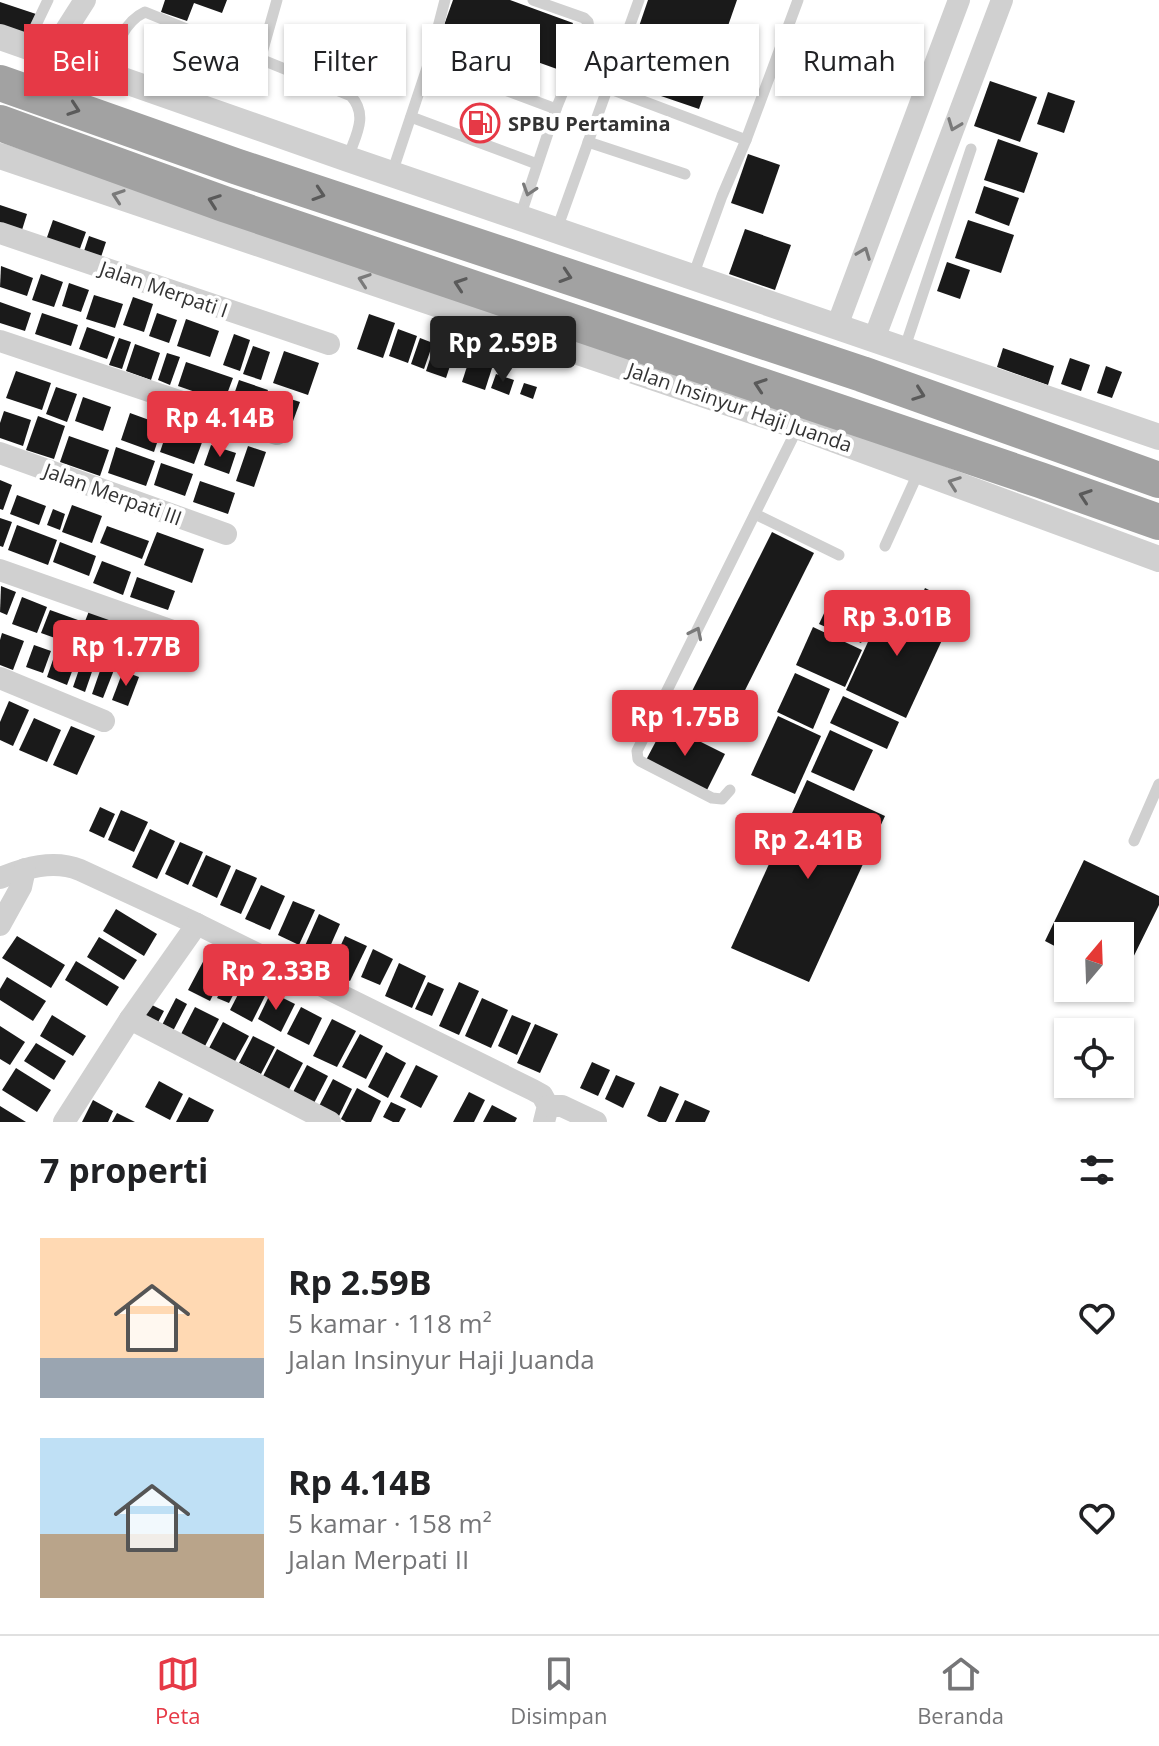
<!DOCTYPE html>
<html lang="id">
<head>
<meta charset="utf-8">
<style>
  body { margin:0; font-family:"Open Sans",sans-serif; background:#f6f6f6; color:#202124; height:100vh; display:flex; flex-direction:column; font-size:30px; white-space:nowrap }
  * { box-sizing:border-box; margin:0 }
  p { font-size:26px; color:#757577 }
  .icon { flex:none; width:44px; height:44px; fill:none; stroke:currentColor; stroke-width:2; stroke-linecap:round; stroke-linejoin:round }
  .map { position:relative; height:1122px; overflow:hidden }
  .panel { display:flex; flex-direction:column; background:#fff; flex:1 }
  .panel>* { flex:none }
  .guide { position:absolute; left:24px; top:24px; width:1112px; height:72px; display:flex; gap:16px }
  .needle { width:52px; rotate:19deg }
  .buttons { position:absolute; left:1054px; top:922px; display:grid; gap:16px }
  .buttons a { display:grid; place-items:center; width:80px; height:80px; border-radius:0px; background:#fff; box-shadow:0 2px 6px #0004; font-size:40px }
  .price { position:absolute; translate:-50% -68px; padding:0 18px; border-radius:8px; background:#e63946; color:#fff; font-size:26px; line-height:52px; filter:drop-shadow(0 2px 4px #0008) }
  .price::after { content:''; position:absolute; left:50%; top:48px; width:24px; height:18px; margin-left:-12px; background:inherit; clip-path:polygon(0 0,100% 0,50% 100%) }
  .price.active { background:#222; color:#fff }
  ul { padding:0; list-style:none }
  li { display:flex; align-items:center; gap:24px; height:200px; padding:0 40px }
  li span { display:grid; place-items:center; flex:none; width:224px; height:160px; border-radius:0px; color:#555 }
  li>.icon { margin-inline-start:auto }
  span .icon { width:96px; height:96px; fill:#fffc; stroke-width:1 }
  li b { font-size:34px }
  h2 { display:flex; justify-content:space-between; align-items:center; height:96px; padding:0 40px; font-size:34px }
  .tag { padding:0 28px; border-radius:0px; background:#fff; box-shadow:0 2px 6px #0004; font-size:28px; line-height:72px }
  .tag.active { background:#e63946; color:#fff }
  .tabs { display:flex; justify-content:space-around; align-items:center; height:112px; border-top:2px solid #e0e0e0; background:#fff; font-size:22px; color:#757577 }
  .tabs a { display:grid; justify-items:center; gap:4px }
  .tabs .active { color:#e63946 }
  .map>svg:first-child { display:block }
  .building { fill:#1a1a1a }
  .lines { fill:none; stroke-linecap:round; stroke-linejoin:round }
  .service { stroke:#d0d0d0; stroke-width:11 }
  .minor { stroke:#d0d0d0; stroke-width:22 }
  .tertiary { stroke:#d0d0d0; stroke-width:26 }
  .trunk { stroke:#a2a2a2; stroke-width:36 }
  .oneway { stroke:#5a5a5a }
  .oneway2 { stroke:#7a7a7a }
  .labels { text-anchor:middle; dominant-baseline:central; stroke-width:8; stroke-linejoin:round; paint-order:stroke }
  .poi-label { font-size:20px; font-weight:bold; fill:#333; stroke:#fff; text-anchor:start }
  .street-label { font-size:20px; fill:#333; stroke:#fff }
</style>
</head>
<body>
<div class="map">
<svg width="1159" height="1122" viewBox="0 0 1159 1122">
  <rect width="100%" height="100%" fill="#fff"/>
  <g class="building">
    <polygon points="165,0 227,0 222,13 194,3 187,21 161,12"/>
    <polygon points="453,0 510,0 573,23 557,69 443,28"/>
    <polygon points="648,0 737,0 699,109 620,82"/>
    <polygon points="0,2 36,14 28,37 0,27"/>
    <polygon points="990,81 1037,97 1020,142 974,126"/>
    <polygon points="1048,92 1075,101 1064,133 1037,124"/>
    <polygon points="998,139 1038,153 1024,193 984,180"/>
    <polygon points="748,154 780,165 763,214 731,203"/>
    <polygon points="984,186 1019,198 1009,226 975,213"/>
    <polygon points="0,205 27,214 22,230 0,223"/>
    <polygon points="53,220 86,232 78,254 45,243"/>
    <polygon points="968,220 1014,235 1001,273 955,258"/>
    <polygon points="745,229 791,245 775,290 729,274"/>
    <polygon points="89,236 106,242 100,260 83,254"/>
    <polygon points="947,262 970,270 960,299 937,291"/>
    <polygon points="1,266 33,278 27,296 0,287"/>
    <polygon points="41,274 63,282 54,307 32,300"/>
    <polygon points="69,283 89,290 81,312 62,306"/>
    <polygon points="94,295 123,304 115,328 86,319"/>
    <polygon points="133,297 153,304 144,332 123,325"/>
    <polygon points="0,302 31,313 25,331 0,323"/>
    <polygon points="42,313 78,325 71,346 35,334"/>
    <polygon points="157,313 177,320 169,343 149,336"/>
    <polygon points="369,314 395,323 383,358 357,349"/>
    <polygon points="186,319 219,331 210,357 177,346"/>
    <polygon points="87,327 115,337 107,359 79,349"/>
    <polygon points="398,329 417,336 408,363 389,356"/>
    <polygon points="234,334 250,340 240,371 223,365"/>
    <polygon points="119,338 131,342 122,369 109,365"/>
    <polygon points="420,338 433,343 424,369 411,364"/>
    <polygon points="135,344 160,353 151,380 126,371"/>
    <polygon points="253,346 270,352 261,380 243,374"/>
    <polygon points="1003,348 1054,366 1048,385 997,367"/>
    <polygon points="284,351 319,363 308,395 273,383"/>
    <polygon points="167,353 180,357 170,385 158,380"/>
    <polygon points="431,356 451,363 446,378 426,371"/>
    <polygon points="470,357 493,365 485,390 462,382"/>
    <polygon points="1070,358 1090,365 1081,391 1061,384"/>
    <polygon points="186,362 233,378 224,402 178,386"/>
    <polygon points="1106,366 1122,372 1112,398 1097,393"/>
    <polygon points="16,371 51,383 42,410 6,398"/>
    <polygon points="496,374 514,380 509,395 491,388"/>
    <polygon points="239,380 268,390 259,416 230,406"/>
    <polygon points="524,383 537,387 533,399 520,394"/>
    <polygon points="56,387 77,394 67,422 46,414"/>
    <polygon points="278,395 300,402 289,432 267,425"/>
    <polygon points="83,397 111,407 103,431 75,421"/>
    <polygon points="4,411 31,420 23,446 0,438 0,423"/>
    <polygon points="130,413 163,425 154,452 121,440"/>
    <polygon points="38,416 65,426 54,459 26,450"/>
    <polygon points="169,425 204,437 194,464 160,452"/>
    <polygon points="69,436 109,450 100,476 60,462"/>
    <polygon points="211,445 236,453 229,474 204,465"/>
    <polygon points="248,446 266,452 254,487 236,481"/>
    <polygon points="116,447 155,461 146,486 108,473"/>
    <polygon points="161,463 193,474 185,496 154,485"/>
    <polygon points="0,480 12,485 3,510 0,509"/>
    <polygon points="200,481 235,493 228,514 193,502"/>
    <polygon points="17,495 46,506 39,525 10,514"/>
    <polygon points="72,505 102,516 92,543 62,532"/>
    <polygon points="53,509 65,514 60,530 47,525"/>
    <polygon points="0,518 12,522 3,547 0,546"/>
    <polygon points="17,525 57,540 48,565 8,550"/>
    <polygon points="107,526 149,541 142,559 100,543"/>
    <polygon points="157,532 204,549 192,583 144,565"/>
    <polygon points="772,532 814,553 727,726 685,705"/>
    <polygon points="60,542 96,556 89,576 53,562"/>
    <polygon points="102,561 131,572 123,595 93,583"/>
    <polygon points="137,577 175,591 168,610 130,597"/>
    <polygon points="1,586 16,592 7,615 0,612"/>
    <polygon points="925,588 943,597 937,610 919,602"/>
    <polygon points="835,590 877,609 861,643 819,624"/>
    <polygon points="22,597 47,607 37,633 12,624"/>
    <polygon points="888,598 949,625 906,718 846,690"/>
    <polygon points="50,610 78,620 69,643 41,633"/>
    <polygon points="89,611 113,620 101,654 76,645"/>
    <polygon points="813,627 862,650 845,687 796,665"/>
    <polygon points="115,630 160,646 150,672 106,656"/>
    <polygon points="2,633 24,641 13,670 0,665 0,640"/>
    <polygon points="34,645 51,651 43,673 26,667"/>
    <polygon points="56,651 77,658 67,685 47,677"/>
    <polygon points="83,658 95,663 85,692 73,687"/>
    <polygon points="102,665 114,670 103,698 92,694"/>
    <polygon points="123,671 139,677 128,706 112,700"/>
    <polygon points="795,673 830,689 813,729 777,712"/>
    <polygon points="843,696 899,722 887,749 830,723"/>
    <polygon points="9,701 29,710 13,746 0,740 0,722"/>
    <polygon points="778,716 821,736 795,794 751,775"/>
    <polygon points="34,718 61,730 47,762 19,750"/>
    <polygon points="665,724 725,754 706,792 645,762"/>
    <polygon points="71,726 95,736 77,775 53,765"/>
    <polygon points="830,730 873,750 854,791 811,772"/>
    <polygon points="807,780 885,816 809,982 731,948"/>
    <polygon points="100,807 115,814 104,838 89,831"/>
    <polygon points="121,810 148,822 134,852 108,840"/>
    <polygon points="150,829 175,841 157,879 132,867"/>
    <polygon points="180,842 203,852 188,885 165,874"/>
    <polygon points="206,855 231,866 217,898 192,886"/>
    <polygon points="1084,860 1159,896 1159,905 1122,980 1120,978 1120,936 1068,936 1068,953 1045,941"/>
    <polygon points="236,869 257,878 241,914 220,905"/>
    <polygon points="261,885 285,896 270,930 245,919"/>
    <polygon points="293,901 315,910 299,945 278,935"/>
    <polygon points="116,909 157,934 144,956 103,931"/>
    <polygon points="319,914 340,924 325,958 304,948"/>
    <polygon points="17,936 65,965 51,988 2,958"/>
    <polygon points="345,936 367,946 350,981 329,971"/>
    <polygon points="99,937 137,960 124,980 87,957"/>
    <polygon points="373,949 393,959 380,985 361,977"/>
    <polygon points="205,958 226,969 210,1001 188,990"/>
    <polygon points="76,961 119,987 107,1006 65,980"/>
    <polygon points="399,963 426,976 412,1008 385,996"/>
    <polygon points="231,970 243,976 229,1003 217,998"/>
    <polygon points="7,977 46,1001 33,1021 0,1000 0,989"/>
    <polygon points="247,977 269,988 252,1022 230,1010"/>
    <polygon points="428,982 444,989 432,1016 415,1009"/>
    <polygon points="459,982 479,991 459,1035 439,1026"/>
    <polygon points="271,992 295,1004 281,1032 258,1019"/>
    <polygon points="176,998 187,1004 172,1033 161,1027"/>
    <polygon points="482,998 508,1010 491,1048 465,1036"/>
    <polygon points="148,1003 164,1011 156,1026 141,1018"/>
    <polygon points="195,1007 219,1019 204,1048 180,1036"/>
    <polygon points="301,1007 322,1018 309,1045 287,1034"/>
    <polygon points="52,1015 86,1036 73,1056 40,1036"/>
    <polygon points="512,1015 531,1023 517,1055 498,1046"/>
    <polygon points="332,1019 356,1031 337,1067 313,1056"/>
    <polygon points="223,1022 249,1036 234,1063 208,1050"/>
    <polygon points="535,1024 558,1034 540,1073 517,1063"/>
    <polygon points="0,1026 25,1042 10,1065 0,1059"/>
    <polygon points="360,1034 383,1046 366,1079 342,1067"/>
    <polygon points="253,1036 275,1047 261,1074 239,1063"/>
    <polygon points="36,1043 66,1061 54,1080 24,1061"/>
    <polygon points="277,1049 303,1063 288,1091 262,1078"/>
    <polygon points="386,1052 406,1063 388,1098 368,1087"/>
    <polygon points="592,1062 610,1070 598,1096 580,1088"/>
    <polygon points="307,1065 328,1076 313,1105 292,1094"/>
    <polygon points="416,1065 438,1076 421,1108 400,1097"/>
    <polygon points="16,1068 51,1090 37,1112 2,1090"/>
    <polygon points="616,1075 635,1083 623,1108 605,1099"/>
    <polygon points="333,1079 352,1089 339,1116 319,1106"/>
    <polygon points="159,1081 183,1094 170,1120 145,1107"/>
    <polygon points="660,1086 679,1094 666,1122 659,1122 647,1116"/>
    <polygon points="357,1088 381,1101 371,1122 346,1122 341,1119"/>
    <polygon points="469,1092 485,1100 474,1122 453,1122"/>
    <polygon points="189,1097 214,1110 208,1122 176,1122"/>
    <polygon points="93,1100 113,1111 108,1122 82,1122"/>
    <polygon points="685,1100 710,1111 705,1122 675,1122"/>
    <polygon points="391,1102 406,1109 399,1122 393,1122 383,1117"/>
    <polygon points="492,1105 517,1118 515,1122 483,1122"/>
    <polygon points="0,1106 26,1122 0,1122"/>
    <polygon points="117,1113 135,1122 112,1122"/>
  </g>
  <g class="lines">
    <g class="service">
      <polyline points="26,46 48,0"/>
      <polyline points="260,60 277,0"/>
      <polyline points="429,62 556,109"/>
      <path d="M108,75C115,51 121,23 145,12L351,96C369,116 355,136 348,158"/>
      <polyline points="608,88 746,140"/>
      <polyline points="411,117 537,164"/>
      <polyline points="588,142 685,174"/>
      <polyline points="392,173 429,62 445,0"/>
      <polyline points="520,217 556,109 589,28 588,22 584,18 533,0"/>
      <polyline points="557,229 639,0"/>
      <polyline points="693,276 722,196 746,140 798,0"/>
      <polyline points="904,350 971,149"/>
      <polyline points="755,514 839,555"/>
      <polyline points="885,546 919,471"/>
      <polyline points="730,790 722,799 712,798 640,761 638,759 637,751 798,427"/>
      <polyline points="1134,841 1159,784"/>
    </g>
    <g class="minor">
      <polyline points="50,55 85,0"/>
      <polyline points="0,233 329,344"/>
      <polyline points="837,326 959,0"/>
      <polyline points="874,339 1002,0"/>
      <polyline points="0,341 277,434"/>
      <polyline points="0,453 226,534"/>
      <polyline points="0,570 173,631"/>
      <polyline points="0,678 104,721"/>
      <path d="M0,878C25,868 53,859 80,870L197,924L533,1090L542,1095L548,1106L544,1122"/>
      <polyline points="0,925 21,887 25,869"/>
      <polyline points="130,1019 330,1122"/>
      <polyline points="548,1106 562,1106 596,1122"/>
      <polyline points="64,1122 130,1019 197,924"/>
    </g>
    <g class="tertiary">
      <polyline points="0,37 348,159 1159,437"/>
      <polyline points="0,156 811,431 1159,559"/>
    </g>
    <g class="trunk">
      <polyline points="0,83 235,166 862,374 1159,480"/>
      <polyline points="0,123 224,204 1040,480 1159,522"/>
    </g>
  </g>
  <defs><path id="oneway-chevron" d="M-2-3.5L2.5 0L-2 3.5" fill="none" stroke-width="1.6" stroke-linecap="round" stroke-linejoin="round" transform="scale(2)"/></defs>
  <g class="oneway">
    <use href="#oneway-chevron" transform="translate(74 109) rotate(19)"/>
    <use href="#oneway-chevron" transform="translate(319 194) rotate(18)"/>
    <use href="#oneway-chevron" transform="translate(214 201) rotate(-160)"/>
    <use href="#oneway-chevron" transform="translate(566 276) rotate(18)"/>
    <use href="#oneway-chevron" transform="translate(460 284) rotate(-161)"/>
    <use href="#oneway-chevron" transform="translate(760 385) rotate(-161)"/>
    <use href="#oneway-chevron" transform="translate(919 394) rotate(20)"/>
    <use href="#oneway-chevron" transform="translate(1085 496) rotate(-161)"/>
  </g>
  <g class="oneway2">
    <use href="#oneway-chevron" transform="translate(954 125) rotate(111)"/>
    <use href="#oneway-chevron" transform="translate(529 190) rotate(108)"/>
    <use href="#oneway-chevron" transform="translate(118 196) rotate(-161)"/>
    <use href="#oneway-chevron" transform="translate(864 253) rotate(-69)"/>
    <use href="#oneway-chevron" transform="translate(364 280) rotate(-161)"/>
    <use href="#oneway-chevron" transform="translate(954 483) rotate(-160)"/>
    <use href="#oneway-chevron" transform="translate(696 633) rotate(-64)"/>
  </g>
  <defs>
    <symbol id="fuel-ring" viewBox="-11 -11 22 22"><circle r="9.5" fill="#fff" stroke="#e63946" stroke-width="1.5"/><path d="M-5.5-6h7V0h2V4h1.3V-2.5L3-4.5l.8-.8L6-3V5H2.5V1h-1V6h-7ZM-4.2-4.7v3.2H.2V-4.7Z" fill="#e63946"/></symbol>
  </defs>
  <g fill-rule="evenodd">
    <use href="#fuel-ring" x="458" y="101" width="44" height="44"/>
  </g>
  <g class="labels">
    <g class="poi-label">
      <text x="508" y="123">SPBU Pertamina</text>
    </g>
    <g class="street-label">
      <text transform="translate(164 289) rotate(19)">Jalan Merpati I</text>
      <text transform="translate(740 407) rotate(19)">Jalan Insinyur Haji Juanda</text>
      <text transform="translate(113 494) rotate(20)">Jalan Merpati III</text>
    </g>
  </g>
</svg>
<div class="buttons">
<a><svg class="needle" viewBox="-14 -14 28 28"><path d="M0-13l5 13h-10z" fill="#e53935"/><path d="M0 13l5-13h-10z" fill="#757577"/></svg></a>
<a><svg class="icon" aria-label="locate" viewBox="0 0 24 24"><circle cx="12" cy="12" r="6"/><path d="M12 2v4M12 18v4M2 12h4M18 12h4"/></svg></a>
</div>
<b class="price active" style="left:503px;top:384px">Rp 2.59B</b>
<b class="price" style="left:220px;top:459px">Rp 4.14B</b>
<b class="price" style="left:897px;top:658px">Rp 3.01B</b>
<b class="price" style="left:126px;top:688px">Rp 1.77B</b>
<b class="price" style="left:685px;top:758px">Rp 1.75B</b>
<b class="price" style="left:808px;top:881px">Rp 2.41B</b>
<b class="price" style="left:276px;top:1012px">Rp 2.33B</b>
<div class="guide">
<a class="tag active">Beli</a>
<a class="tag">Sewa</a>
<a class="tag">Filter</a>
<a class="tag">Baru</a>
<a class="tag">Apartemen</a>
<a class="tag">Rumah</a>
</div>
</div>
<section class="panel">
<h2>7 properti<svg class="icon" aria-label="filters" viewBox="0 0 24 24"><path d="M4 7h16M4 17h16"/><circle cx="9" cy="7" r="2"/><circle cx="15" cy="17" r="2"/></svg></h2>
<ul>
<li><span style="background:linear-gradient(#ffd9b3 75%,#9aa5b1 0)"><svg class="icon" aria-label="home" viewBox="0 0 24 24"><path d="M3 11l9-7 9 7M6 9v11h12V9"/></svg></span><div><b>Rp 2.59B</b><p>5 kamar · 118 m²</p><p>Jalan Insinyur Haji Juanda</p></div><svg class="icon" aria-label="heart" viewBox="0 0 24 24"><path d="M12 20l-8-8c-3-5 5-10 8-4 3-6 11-1 8 4z"/></svg></li>
<li><span style="background:linear-gradient(#bfe0f5 60%,#b9a48a 0)"><svg class="icon" aria-label="home" viewBox="0 0 24 24"><path d="M3 11l9-7 9 7M6 9v11h12V9"/></svg></span><div><b>Rp 4.14B</b><p>5 kamar · 158 m²</p><p>Jalan Merpati II</p></div><svg class="icon" aria-label="heart" viewBox="0 0 24 24"><path d="M12 20l-8-8c-3-5 5-10 8-4 3-6 11-1 8 4z"/></svg></li>
</ul>
</section>
<nav class="tabs">
<a class="active"><svg class="icon" aria-label="map" viewBox="0 0 24 24"><path d="M3 6l6-2 6 2 6-2v14l-6 2-6-2-6 2zM9 4v14M15 6v14"/></svg>Peta</a>
<a><svg class="icon" aria-label="saved" viewBox="0 0 24 24"><path d="M7 4h10v16l-5-4-5 4z"/></svg>Disimpan</a>
<a><svg class="icon" aria-label="home" viewBox="0 0 24 24"><path d="M3 11l9-7 9 7M6 9v11h12V9"/></svg>Beranda</a>
</nav>
</body>
</html>
